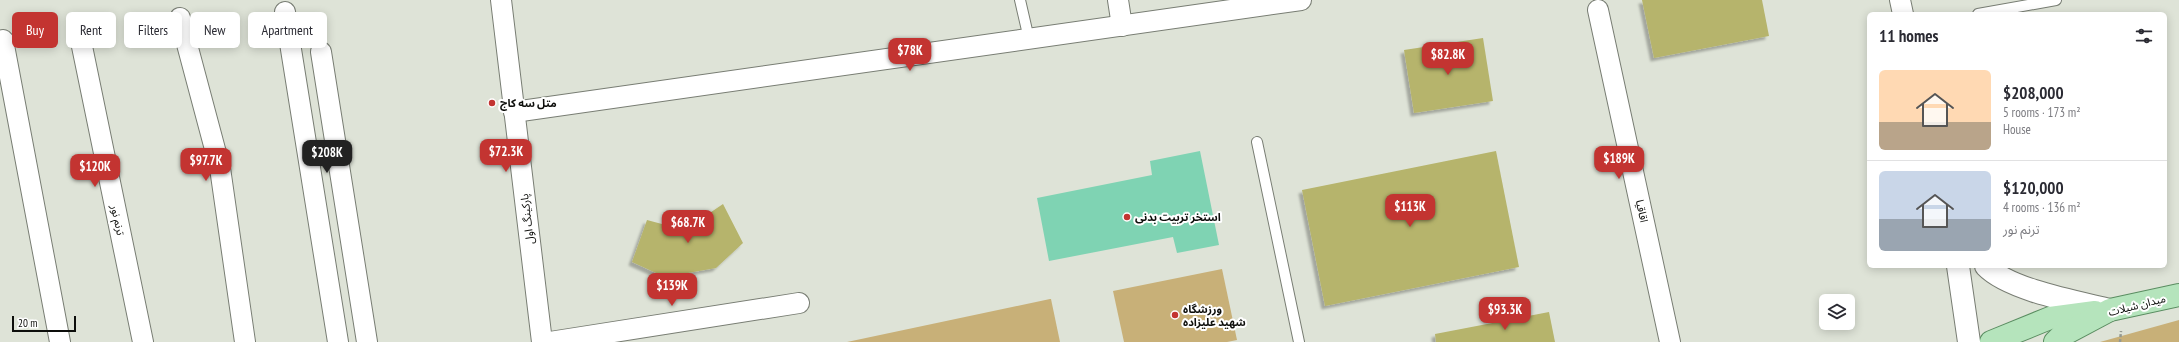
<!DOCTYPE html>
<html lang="en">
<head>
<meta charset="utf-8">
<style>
  body { margin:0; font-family:"PT Sans Narrow","Noto Sans Arabic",sans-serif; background:#f7f7f7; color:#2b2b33; height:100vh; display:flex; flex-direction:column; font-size:15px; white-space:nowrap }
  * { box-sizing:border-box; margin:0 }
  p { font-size:13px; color:#7c7c81 }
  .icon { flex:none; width:22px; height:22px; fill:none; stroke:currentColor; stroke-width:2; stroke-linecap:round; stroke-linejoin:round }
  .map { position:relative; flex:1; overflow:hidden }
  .side { position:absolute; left:1867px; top:12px; width:300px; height:256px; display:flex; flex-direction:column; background:#fff; border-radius:6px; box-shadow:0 2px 10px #0003 }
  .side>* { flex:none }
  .guide { position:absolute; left:12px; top:12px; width:380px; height:36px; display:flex; gap:8px }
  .controls { position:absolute; left:1819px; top:294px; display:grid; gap:8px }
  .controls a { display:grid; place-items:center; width:36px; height:36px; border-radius:6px; background:#fff; box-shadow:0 2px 10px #0003; font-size:20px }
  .scale { position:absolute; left:12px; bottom:10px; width:64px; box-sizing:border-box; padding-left:4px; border:2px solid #0d0e0b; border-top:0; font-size:11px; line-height:14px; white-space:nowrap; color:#0d0e0b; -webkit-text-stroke:3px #fff; paint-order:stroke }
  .price { position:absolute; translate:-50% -34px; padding:0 9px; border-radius:8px; background:#c33431; color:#fff; font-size:13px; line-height:26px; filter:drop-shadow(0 1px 2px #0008) }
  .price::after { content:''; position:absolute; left:50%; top:24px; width:12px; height:9px; margin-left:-6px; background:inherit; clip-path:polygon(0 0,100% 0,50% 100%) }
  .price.selected { background:#222; color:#fff }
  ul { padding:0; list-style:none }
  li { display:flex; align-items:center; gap:12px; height:100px; padding:0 12px }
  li+li { border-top:1px solid #e1e1e2 }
  li span { display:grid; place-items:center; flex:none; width:112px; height:80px; border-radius:6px; color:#555 }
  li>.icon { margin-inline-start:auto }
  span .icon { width:48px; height:48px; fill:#fffc; stroke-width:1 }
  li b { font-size:17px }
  h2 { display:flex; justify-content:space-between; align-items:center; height:48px; padding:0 12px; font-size:17px }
  .chip { padding:0 14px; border-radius:6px; background:#fff; box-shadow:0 2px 10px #0003; font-size:14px; line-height:36px }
  .chip.selected { background:#c33431; color:#fff }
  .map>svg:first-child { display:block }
  .green { fill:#c8b078 }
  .water { fill:#7fd3b3 }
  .building { fill:#b6b46c; filter:url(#shadow) }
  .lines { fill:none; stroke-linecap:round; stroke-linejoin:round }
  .lane-casing { stroke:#787d73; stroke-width:12 }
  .street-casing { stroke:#787d73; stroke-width:22 }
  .secondary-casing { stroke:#787d73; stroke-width:24 }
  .primary-casing { stroke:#5a8d61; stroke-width:24 }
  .path { stroke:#959990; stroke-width:2.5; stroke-dasharray:3 2; stroke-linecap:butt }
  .lane { stroke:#fff; stroke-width:10 }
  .street { stroke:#fff; stroke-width:20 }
  .secondary { stroke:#fff; stroke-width:22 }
  .primary { stroke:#b5e4bc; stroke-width:22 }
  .poi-dot { fill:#c33431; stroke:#fff; stroke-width:1.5 }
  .labels { text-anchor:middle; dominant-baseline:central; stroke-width:4; stroke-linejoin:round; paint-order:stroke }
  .poi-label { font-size:11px; font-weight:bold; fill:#0d0e0b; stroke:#fff; text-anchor:start }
  .street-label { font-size:11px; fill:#0d0e0b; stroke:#fff }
</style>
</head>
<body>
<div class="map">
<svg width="2179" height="342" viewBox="0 0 2179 342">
  <defs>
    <filter id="shadow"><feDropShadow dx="-3.5" dy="3.5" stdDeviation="1" flood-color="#0004"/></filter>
  </defs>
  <rect width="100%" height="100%" fill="#dee3d7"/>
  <g class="green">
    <polygon points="1222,269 1237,340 1227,342 1124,342 1113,291"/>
    <polygon points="1051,299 1060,342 847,342 1050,299"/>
    <polygon points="2179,320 2179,342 2100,342"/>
  </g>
  <polygon class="water" points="1200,151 1219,245 1177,253 1173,237 1049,261 1037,198 1152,175 1150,161"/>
  <g class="building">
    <polygon points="1642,0 1762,0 1769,36 1654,58"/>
    <polygon points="1483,38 1493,101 1414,113 1404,50"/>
    <polygon points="1496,151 1519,267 1325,306 1302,190"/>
    <polygon points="723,204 743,243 716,268 665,277 632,262 647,220 673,227 676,217 690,213 695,223"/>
    <polygon points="1549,312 1555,342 1436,342 1435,334"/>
  </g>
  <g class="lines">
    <defs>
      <g id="lane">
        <polyline points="1020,0 1029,39"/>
        <polyline points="1978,14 2056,0"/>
        <polyline points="1257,142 1299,342"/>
      </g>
      <g id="street">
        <polyline points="501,0 542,342"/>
        <polyline points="1118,0 1122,26"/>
        <polyline points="1900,0 1903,14"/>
        <polyline points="1598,10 1670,342"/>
        <polyline points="285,12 338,342"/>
        <polyline points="180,18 220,168 245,342"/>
        <polyline points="78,27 143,342"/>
        <polyline points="3,40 60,342"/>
        <polyline points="321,52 367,342"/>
        <polyline points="514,112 1301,0"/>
        <polyline points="550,342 799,303"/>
      </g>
      <g id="secondary">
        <polyline points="1958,266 1969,342"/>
        <path d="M1986,266C2009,290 2077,302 2110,310"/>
      </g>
      <g id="primary">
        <polyline points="1991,342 2050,318 2095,312"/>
        <polyline points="2055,342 2061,336 2110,310 2179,295"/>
      </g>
    </defs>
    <use href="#lane" class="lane-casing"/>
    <use href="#street" class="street-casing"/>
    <use href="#secondary" class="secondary-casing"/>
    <use href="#primary" class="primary-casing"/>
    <polyline class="path" points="2120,342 2121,331"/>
    <use href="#lane" class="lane"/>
    <use href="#street" class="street"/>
    <use href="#secondary" class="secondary"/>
    <use href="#primary" class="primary"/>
  </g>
  <g class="poi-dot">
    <circle cx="492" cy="103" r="4"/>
    <circle cx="1127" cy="217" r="4"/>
    <circle cx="1175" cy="315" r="4"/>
  </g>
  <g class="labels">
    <g class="poi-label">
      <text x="500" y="103">متل سه کاج</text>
      <text x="1135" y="217">استخر تربیت بدنی</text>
      <text x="1183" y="309">ورزشگاه<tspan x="1183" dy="13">شهید علیزاده</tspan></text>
    </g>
    <g class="street-label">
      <text transform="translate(1642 211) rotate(78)">اقاقیا</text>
      <text transform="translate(527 219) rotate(-97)">پارکینگ اول</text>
      <text transform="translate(118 220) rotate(78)">ترنم نور</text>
      <text transform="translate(2137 305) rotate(-14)">میدان شیلات</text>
    </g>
  </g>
</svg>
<div class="controls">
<a><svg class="icon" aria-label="layers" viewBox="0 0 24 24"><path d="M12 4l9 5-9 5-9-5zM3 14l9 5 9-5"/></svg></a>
</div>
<div class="scale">20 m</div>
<b class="price" style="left:910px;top:72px">$78K</b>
<b class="price" style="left:1448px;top:76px">$82.8K</b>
<b class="price" style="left:506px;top:173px">$72.3K</b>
<b class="price selected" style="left:327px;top:174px">$208K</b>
<b class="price" style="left:1619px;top:180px">$189K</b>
<b class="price" style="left:206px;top:182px">$97.7K</b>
<b class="price" style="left:95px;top:188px">$120K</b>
<b class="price" style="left:1410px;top:228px">$113K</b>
<b class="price" style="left:688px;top:244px">$68.7K</b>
<b class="price" style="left:672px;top:307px">$139K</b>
<b class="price" style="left:1505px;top:331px">$93.3K</b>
<div class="guide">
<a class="chip selected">Buy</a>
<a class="chip">Rent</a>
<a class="chip">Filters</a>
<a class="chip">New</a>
<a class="chip">Apartment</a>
</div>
<section class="side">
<h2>11 homes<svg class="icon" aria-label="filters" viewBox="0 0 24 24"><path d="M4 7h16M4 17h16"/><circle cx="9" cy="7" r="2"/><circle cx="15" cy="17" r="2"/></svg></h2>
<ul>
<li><span style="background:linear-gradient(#ffd9b3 65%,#b9a48a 0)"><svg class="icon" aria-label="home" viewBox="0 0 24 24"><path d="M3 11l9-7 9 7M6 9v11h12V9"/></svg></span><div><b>$208,000</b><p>5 rooms · 173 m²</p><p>House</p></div></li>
<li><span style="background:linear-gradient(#c9d6e8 60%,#9aa5b1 0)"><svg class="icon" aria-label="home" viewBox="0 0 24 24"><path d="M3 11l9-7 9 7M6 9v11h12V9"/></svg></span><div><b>$120,000</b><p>4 rooms · 136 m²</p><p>ترنم نور</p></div></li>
</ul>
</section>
</div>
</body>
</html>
